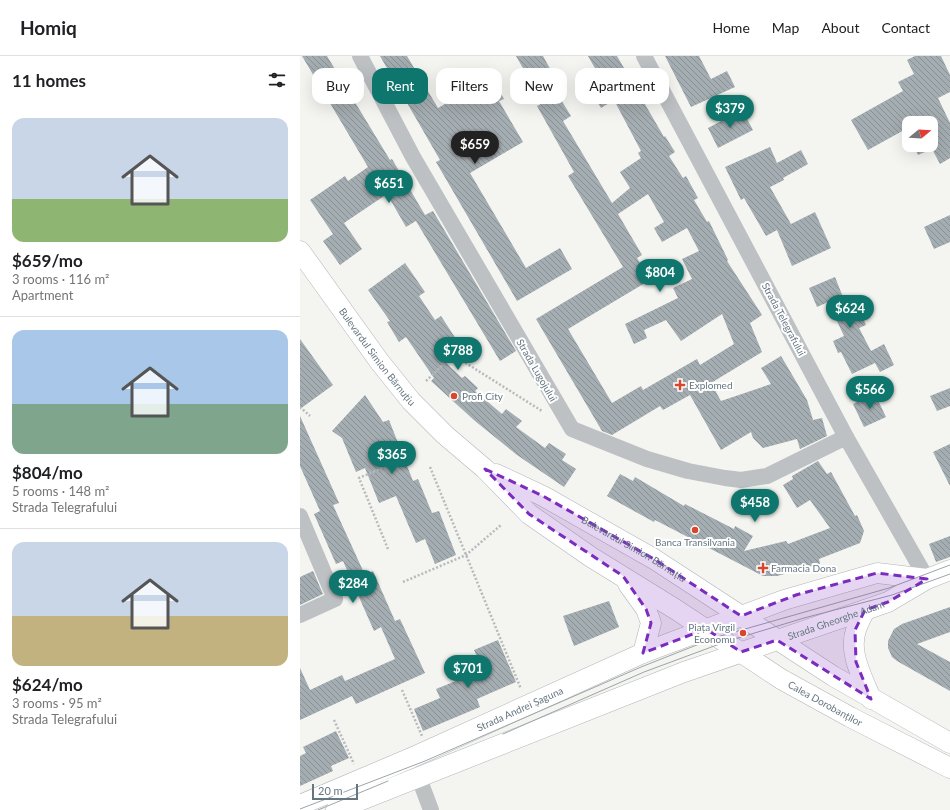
<!DOCTYPE html>
<html lang="en">
<head>
<meta charset="utf-8">
<style>
  body { margin:0; font-family:Lato,sans-serif; background:#f6f6f6; color:#202124; height:100vh; display:flex; flex-direction:column; font-size:15px; white-space:nowrap }
  * { box-sizing:border-box; margin:0 }
  p { font-size:13px; color:#757577 }
  .icon { flex:none; width:22px; height:22px; fill:none; stroke:currentColor; stroke-width:2; stroke-linecap:round; stroke-linejoin:round }
  .map { position:relative; flex:1; overflow:hidden }
  .details { display:flex; flex-direction:column; background:#fff; width:300px }
  .details>* { flex:none }
  .hud { position:absolute; left:12px; top:12px; width:380px; height:36px; display:flex; gap:8px }
  .needle { width:26px; rotate:72deg }
  .controls { position:absolute; left:602px; top:60px; display:grid; gap:8px }
  .controls a { display:grid; place-items:center; width:36px; height:36px; border-radius:8px; background:#fff; box-shadow:0 4px 16px #0002; font-size:20px }
  .scale { position:absolute; left:12px; bottom:10px; width:46px; box-sizing:border-box; padding-left:4px; border:2px solid #657680; border-top:0; font-size:11px; line-height:14px; white-space:nowrap; color:#657680; -webkit-text-stroke:3px #fff; paint-order:stroke }
  .price { position:absolute; translate:-50% -34px; padding:0 9px; border-radius:14px; background:#0f766e; color:#fff; font-size:13px; line-height:26px; filter:drop-shadow(0 1px 2px #0008) }
  .price::after { content:''; position:absolute; left:50%; top:24px; width:12px; height:9px; margin-left:-6px; background:inherit; clip-path:polygon(0 0,100% 0,50% 100%) }
  .price.on { background:#222; color:#fff }
  ul { padding:0; list-style:none }
  li { display:grid; align-content:center; gap:8px; height:212px; padding:0 12px }
  li+li { border-top:1px solid #e0e0e0 }
  li span { display:grid; place-items:center; height:124px; border-radius:12px; color:#555 }
  li>.icon { margin-inline-start:auto }
  span .icon { width:72px; height:72px; fill:#fffc; stroke-width:1 }
  li b { font-size:17px }
  h2 { display:flex; justify-content:space-between; align-items:center; height:48px; padding:0 12px; font-size:17px }
  .tag { padding:0 14px; border-radius:12px; background:#fff; box-shadow:0 4px 16px #0002; font-size:14px; line-height:36px }
  .tag.on { background:#0f766e; color:#fff }
  header { display:flex; align-items:center; gap:24px; box-sizing:border-box; height:56px; padding:0 20px; background:#fff; border-bottom:1px solid #e0e0e0 }
  header strong { font-size:19px }
  nav { display:flex; gap:22px; margin-inline-start:auto; font-size:14px }
  main { display:flex; flex:1; min-height:0 }
  .map>svg:first-child { display:block }
  .building { fill:url(#building-back-hatch); fill-rule:evenodd }
  .lines { fill:none; stroke-linecap:round; stroke-linejoin:round }
  .major-casing { stroke:#b1b5b8; stroke-width:21 }
  .path { stroke:#b7babc; stroke-width:2.5; stroke-dasharray:2 2; stroke-linecap:butt }
  .minor { stroke:#bdc1c4; stroke-width:16 }
  .major { stroke:#fff; stroke-width:20 }
  .tram { stroke:#9da4a8; stroke-width:1 }
  .marked { fill:#7b2cbf; fill-opacity:0.2; stroke:#7b2cbf; stroke-width:3; stroke-dasharray:8 5; stroke-linejoin:round }
  .poi-dot { fill:#d8462d; stroke:#fff; stroke-width:1.5 }
  .labels { text-anchor:middle; dominant-baseline:central; stroke-width:4; stroke-linejoin:round; paint-order:stroke }
  .street-label { font-size:10px; fill:#657680; stroke:#fff }
  .poi-label { font-size:10px; fill:#657680; stroke:#fff; text-anchor:start }
</style>
</head>
<body>
<header>
<strong>Homiq</strong>
<nav><a>Home</a><a>Map</a><a>About</a><a>Contact</a></nav>
</header>
<main>
<section class="details">
<h2>11 homes<svg class="icon" aria-label="filters" viewBox="0 0 24 24"><path d="M4 7h16M4 17h16"/><circle cx="9" cy="7" r="2"/><circle cx="15" cy="17" r="2"/></svg></h2>
<ul>
<li><span style="background:linear-gradient(#c9d6e8 65%,#8fb573 0)"><svg class="icon" aria-label="home" viewBox="0 0 24 24"><path d="M3 11l9-7 9 7M6 9v11h12V9"/></svg></span><div><b>$659/mo</b><p>3 rooms · 116 m²</p><p>Apartment</p></div></li>
<li><span style="background:linear-gradient(#a9c7e8 60%,#7fa58c 0)"><svg class="icon" aria-label="home" viewBox="0 0 24 24"><path d="M3 11l9-7 9 7M6 9v11h12V9"/></svg></span><div><b>$804/mo</b><p>5 rooms · 148 m²</p><p>Strada Telegrafului</p></div></li>
<li><span style="background:linear-gradient(#c9d6e8 60%,#c2b280 0)"><svg class="icon" aria-label="home" viewBox="0 0 24 24"><path d="M3 11l9-7 9 7M6 9v11h12V9"/></svg></span><div><b>$624/mo</b><p>3 rooms · 95 m²</p><p>Strada Telegrafului</p></div></li>
</ul>
</section>
<div class="map">
<svg width="650" height="754" viewBox="0 0 650 754">
  <defs>
    <pattern id="building-back-hatch" width="6" height="6" patternUnits="userSpaceOnUse"><rect width="6" height="6" fill="#a4adb1"/><path d="M-1 5l2 2M0 0l6 6M5-1l2 2" fill="none" stroke="#899195"/></pattern>
  </defs>
  <rect width="100%" height="100%" fill="#f4f4f0"/>
  <g class="building">
    <polygon points="2,0 27,0 90,104 92,103 125,159 133,155 216,295 200,305 116,165 119,163 106,171 87,138 44,167 62,193 40,209 23,185 33,178 10,144 45,120 48,125 68,111"/>
    <polygon points="80,0 107,0 138,52 191,21 204,43 199,45 223,86 170,117 226,212 260,192 272,213 217,245 136,106 140,104"/>
    <path d="M216,0H243L263,36L258,39L271,60L263,65L312,147L330,132L320,116L341,102L338,97L341,95L314,44L301,52L291,36L304,28L288,0H317L364,81L365,80L375,96L369,100L383,122L386,120L398,142L394,144L407,166L409,165L428,204L427,205L462,259L450,267L462,296L411,327L421,345L471,328L461,312L481,300L507,344L513,364L522,362L527,380L500,393L497,383L463,392L453,382L451,376L421,394L390,339L363,354L360,350L312,379L302,375L236,263L323,211L268,120L274,116L237,50L243,47ZM348,138L364,166L354,172L362,186L387,172L399,195L382,203L392,223L373,232L378,242L325,268L334,288L347,282L344,274L366,264L381,285L422,258L434,288L400,309L397,303L343,334L341,330L312,347L268,273L350,224L337,202L342,199L318,158Z"/>
    <polygon points="365,0 399,0 411,23 427,15 435,31 391,51"/>
    <polygon points="615,0 641,0 650,19 650,36 638,42 650,67 650,102 640,108 632,93 618,99 613,89 631,89 631,67 609,67 609,80 606,73 568,94 551,64 603,35 598,26 614,18 607,4"/>
    <polygon points="442,54 453,74 418,92 408,72"/>
    <polygon points="470,91 477,107 501,94 508,108 483,122 484,124 470,131 491,168 515,156 531,192 492,210 477,174 466,180 444,142 441,144 425,111"/>
    <polygon points="650,159 650,186 634,193 624,171"/>
    <polygon points="105,207 125,236 119,240 135,264 141,260 156,283 136,297 162,322 165,320 178,332 175,335 202,358 206,353 222,365 216,371 245,392 249,387 266,398 262,404 276,413 264,431 217,399 175,365 131,325 134,322 106,281 99,286 87,266 90,265 68,234"/>
    <polygon points="535,221 545,246 554,242 566,269 559,272 571,295 584,288 594,309 580,316 575,307 552,318 541,296 538,297 533,285 544,280 528,246 517,251 509,232"/>
    <polygon points="0,283 33,329 0,353"/>
    <polygon points="650,332 650,350 637,355 630,340"/>
    <polygon points="575,338 586,361 564,371 553,348"/>
    <polygon points="65,339 83,366 89,364 113,425 118,423 132,457 139,455 156,499 135,508 125,483 116,487 96,440 79,447 65,412 56,416 42,382 32,375"/>
    <polygon points="0,360 39,447 33,449 65,519 73,515 95,565 100,563 125,617 56,648 52,640 0,664 0,612 10,634 42,619 45,625 95,603 81,571 74,575 43,505 36,508 14,458 20,455 0,410"/>
    <polygon points="650,388 650,430 633,396"/>
    <polygon points="518,405 527,418 531,416 555,460 557,459 564,475 560,487 519,503 520,508 477,520 463,520 355,464 354,466 307,440 320,418 333,425 335,421 384,450 385,448 434,473 435,470 453,480 444,495 486,485 488,488 530,472 510,444 497,452 483,429 493,423 492,420"/>
    <polygon points="650,480 650,501 636,506 629,488"/>
    <polygon points="13,515 23,538 0,549 0,521"/>
    <polygon points="309,545 319,571 274,590 263,560"/>
    <polygon points="650,551 650,576 617,588 650,606 650,635 597,605 592,601 588,592 588,585 594,573 602,568"/>
    <polygon points="198,584 216,626 177,643 180,651 123,675 114,653 140,642 136,633 183,614 174,594"/>
    <polygon points="36,675 49,702 31,710 33,715 0,730 0,700 6,697 3,691"/>
  </g>
  <g class="lines">
    <defs>
      <g id="major">
        <path id="s1" d="M0,195L79,305L111,345L145,379L185,413L229,458L291,501L375,553L481,623L550,661L650,712"/>
        <path id="s2" d="M196,418L243,440L354,503L533,620L650,687"/>
        <polyline points="328,528 346,553 351,567 343,597"/>
        <path d="M565,554C562,560 558,567 556,574C548,597 563,622 571,643"/>
        <path id="s3" d="M0,749L111,702L343,597L484,544L577,517L627,523"/>
        <path id="s4" d="M36,754L384,616L588,546L627,523L650,514"/>
      </g>
    </defs>
    <use href="#major" class="major-casing"/>
    <g class="path">
      <polyline points="126,325 153,299 242,355"/>
      <polyline points="0,351 10,360"/>
      <polyline points="130,411 221,633"/>
      <polyline points="88,493 59,422 117,397"/>
      <polyline points="103,526 166,499 201,469"/>
      <polyline points="102,634 122,680"/>
      <polyline points="34,664 54,708"/>
    </g>
    <g class="minor">
      <polyline points="60,0 113,101 272,373 347,403 388,415 425,422 441,424 467,420 546,381"/>
      <polyline points="344,0 546,381 627,523"/>
      <polyline points="0,460 35,543 0,559"/>
      <polyline points="119,722 131,754"/>
    </g>
    <use href="#major" class="major"/>
    <g class="tram">
      <polyline points="203,678 344,616 425,586 504,562 592,539 650,518"/>
      <polyline points="0,753 125,705 341,611 417,581 589,532 650,509"/>
      <polyline points="18,754 88,725"/>
    </g>
  </g>
  <path class="marked" d="M185,413L243,440L354,503L441,560L496,539L577,517L627,523L588,546L565,554L555,574L556,606L571,643L477,584L441,596L406,573L343,597L351,567L346,553L323,520L229,458Z"/>
  <g class="poi-dot">
    <path d="M378 323h4v4h4v4h-4v4h-4v-4h-4v-4h4z"/>
    <circle cx="154" cy="340" r="4"/>
    <circle cx="395" cy="474" r="4"/>
    <path d="M461 506h4v4h4v4h-4v4h-4v-4h-4v-4h4z"/>
    <circle cx="443" cy="577" r="4"/>
  </g>
  <g class="labels">
    <g class="street-label">
      <text transform="translate(484 263) rotate(62)">Strada Telegrafului</text>
      <text stroke="none"><textPath href="#s1" startOffset="131">Bulevardul Simion Bărnuțiu</textPath></text>
      <text transform="translate(237 314) rotate(60)">Strada Lugojului</text>
      <text stroke="none"><textPath href="#s2" startOffset="157">Bulevardul Simion Bărnuțiu</textPath></text>
      <text stroke="none"><textPath href="#s4" startOffset="535">Strada Gheorghe Adam</textPath></text>
      <text stroke="none"><textPath href="#s1" startOffset="702">Calea Dorobanților</textPath></text>
      <text stroke="none"><textPath href="#s3" startOffset="240">Strada Andrei Șaguna</textPath></text>
    </g>
    <g class="poi-label">
      <text x="389" y="329">Explomed</text>
      <text x="162" y="340">Profi City</text>
      <text x="395" y="486" text-anchor="middle">Banca Transilvania</text>
      <text x="471" y="512">Farmacia Dona</text>
      <text x="435" y="571" text-anchor="end">Piața Virgil<tspan x="435" dy="12">Economu</tspan></text>
    </g>
  </g>
</svg>
<div class="controls">
<a><svg class="needle" viewBox="-14 -14 28 28"><path d="M0-13l5 13h-10z" fill="#e53935"/><path d="M0 13l5-13h-10z" fill="#757577"/></svg></a>
</div>
<div class="scale">20 m</div>
<b class="price" style="left:430px;top:73px">$379</b>
<b class="price on" style="left:175px;top:109px">$659</b>
<b class="price" style="left:89px;top:148px">$651</b>
<b class="price" style="left:360px;top:237px">$804</b>
<b class="price" style="left:550px;top:273px">$624</b>
<b class="price" style="left:158px;top:315px">$788</b>
<b class="price" style="left:570px;top:354px">$566</b>
<b class="price" style="left:92px;top:419px">$365</b>
<b class="price" style="left:455px;top:467px">$458</b>
<b class="price" style="left:53px;top:548px">$284</b>
<b class="price" style="left:168px;top:633px">$701</b>
<div class="hud">
<a class="tag">Buy</a>
<a class="tag on">Rent</a>
<a class="tag">Filters</a>
<a class="tag">New</a>
<a class="tag">Apartment</a>
</div>
</div>
</main>
</body>
</html>
